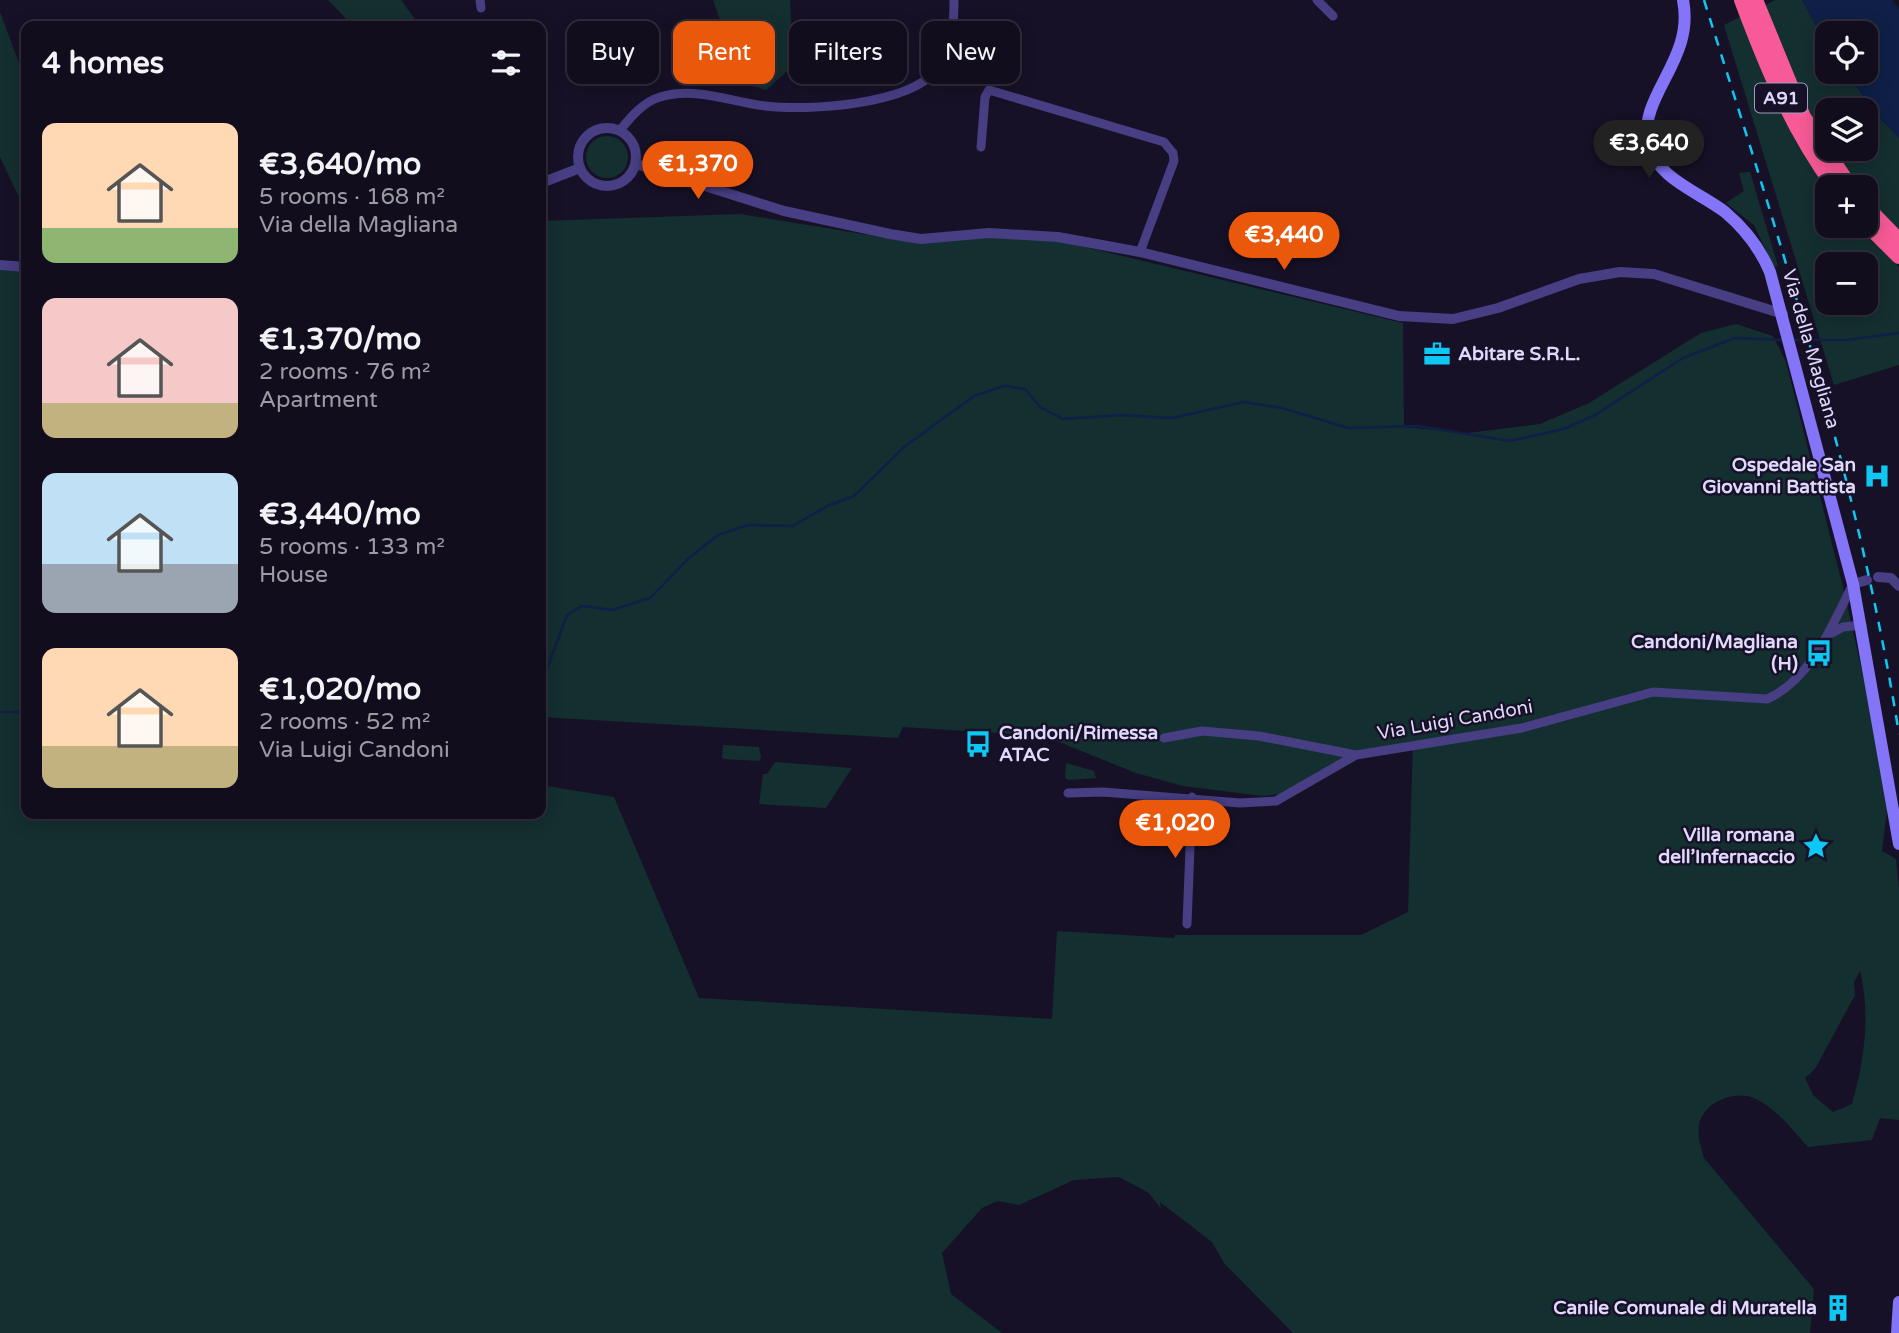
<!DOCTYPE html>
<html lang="en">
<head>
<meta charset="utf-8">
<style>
  body { margin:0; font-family:"Varela Round",sans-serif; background:#1e1b2a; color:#f1f3f6; height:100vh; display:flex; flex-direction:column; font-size:26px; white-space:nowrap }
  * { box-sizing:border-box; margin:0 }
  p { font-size:23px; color:#9c9ca4 }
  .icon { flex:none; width:38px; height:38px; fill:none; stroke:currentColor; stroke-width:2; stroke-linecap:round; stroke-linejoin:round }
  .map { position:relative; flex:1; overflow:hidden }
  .side { position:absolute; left:21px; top:21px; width:525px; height:798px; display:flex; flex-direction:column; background:#110d1d; border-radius:14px; box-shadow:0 4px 18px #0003,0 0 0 2px #302d3b }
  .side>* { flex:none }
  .guide { position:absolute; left:567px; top:21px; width:665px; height:63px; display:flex; gap:14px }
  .tools { position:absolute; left:1815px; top:21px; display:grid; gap:14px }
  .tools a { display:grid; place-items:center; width:63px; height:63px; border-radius:14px; background:#110d1d; box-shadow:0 4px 18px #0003,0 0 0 2px #302d3b; font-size:35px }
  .price { position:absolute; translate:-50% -60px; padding:0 16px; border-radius:24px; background:#ea580c; color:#fff; font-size:23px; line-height:46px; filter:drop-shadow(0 2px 4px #0008) }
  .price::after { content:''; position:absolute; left:50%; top:42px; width:21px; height:16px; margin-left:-10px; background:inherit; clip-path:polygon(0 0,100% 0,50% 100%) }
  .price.active { background:#222; color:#fff }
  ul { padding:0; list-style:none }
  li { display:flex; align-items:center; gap:21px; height:175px; padding:0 21px }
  li span { display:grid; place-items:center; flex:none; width:196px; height:140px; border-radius:14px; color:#555 }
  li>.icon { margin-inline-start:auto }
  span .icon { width:84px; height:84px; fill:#fffc; stroke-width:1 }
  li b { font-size:30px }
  h2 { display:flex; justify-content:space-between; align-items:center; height:84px; padding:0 21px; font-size:30px }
  .chip { padding:0 24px; border-radius:14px; background:#110d1d; box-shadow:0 4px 18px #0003,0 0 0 2px #302d3b; font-size:24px; line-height:63px }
  .chip.active { background:#ea580c; color:#fff }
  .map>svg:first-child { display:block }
  .green { fill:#142f30; fill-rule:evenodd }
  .water { fill:#0f1f47 }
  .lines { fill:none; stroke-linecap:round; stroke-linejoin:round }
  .stream { stroke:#0f1f47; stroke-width:2.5 }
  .minor { stroke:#473e83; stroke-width:9 }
  .tertiary { stroke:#473e83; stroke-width:10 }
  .secondary { stroke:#8475f8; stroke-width:12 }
  .motorway { stroke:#f75a96; stroke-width:16 }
  .rail { stroke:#0fc7f3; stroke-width:2.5; stroke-dasharray:10 9; stroke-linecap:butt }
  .labels { text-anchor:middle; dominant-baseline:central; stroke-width:5; stroke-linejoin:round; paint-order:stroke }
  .shield { fill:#171127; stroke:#a49cbd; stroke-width:2 }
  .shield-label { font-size:18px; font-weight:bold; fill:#e0d8fd }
  .street-label { font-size:19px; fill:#e0d8fd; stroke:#171127 }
  .poi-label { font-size:19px; font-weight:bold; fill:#e0d8fd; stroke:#171127; text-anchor:end }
</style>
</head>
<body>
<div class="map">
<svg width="1899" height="1333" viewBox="0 0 1899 1333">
  <rect width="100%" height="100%" fill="#171127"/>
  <g class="green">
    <polygon points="328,0 401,0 420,26 353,26"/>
    <polygon points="713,0 790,0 793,66 766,90 750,85 727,40"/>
    <polygon points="1775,0 1802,0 1827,45 1827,72 1846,72 1877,115 1899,138 1899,231 1866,195 1866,187 1859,187 1831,149 1866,149 1866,110 1827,110 1827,143 1806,106 1765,5"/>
    <polygon points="0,12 26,82 26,212 0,157"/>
    <path d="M1742,16L1782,115L1827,189V226H1857L1899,267V365L1834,385L1724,25ZM1827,264H1866V303H1827Z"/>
    <circle cx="607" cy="157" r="21"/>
    <polygon points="1750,172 1778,266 1774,267 1754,225 1726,203 1744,191 1739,173"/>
    <path d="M740,214L905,241L1028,236L1064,242L1403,323L1404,427L1468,433L1540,424L1589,403L1701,333L1736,324L1773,336L1786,362L1845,595L1889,793L1882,851L1896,859L1899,889V1120L1880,1118L1872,1140L1808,1147C1792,1130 1777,1109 1756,1099C1736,1089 1703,1102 1699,1125C1697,1137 1701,1147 1704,1158L1814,1289L1810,1333H1293L1224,1263L1212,1242L1160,1202L1161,1209L1149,1193L1119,1177L1074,1180L1019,1205L998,1201L982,1208L942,1253L951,1294L1002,1333H0V269L26,271V814H541V785L614,797L699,998L1052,1019L1057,931L1174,938L1175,935H1361L1408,912L1413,741L1360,752L1282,794L1263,796L1183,786L1136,773L1044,736L903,727L898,738L541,717V221ZM1860,971C1871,1015 1864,1061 1852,1104L1833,1112L1813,1095L1805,1078L1815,1069L1855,995L1854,982Z"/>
    <polygon points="723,745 759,747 761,758 759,761 724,759 722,757"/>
    <polygon points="775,762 852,768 826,808 759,804 763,774 767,774"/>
    <polygon points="1066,763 1094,771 1096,778 1069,780 1065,778"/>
  </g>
  <polygon class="water" points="1802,0 1892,0 1899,9 1899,138 1877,114 1846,72 1866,72 1866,33 1827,33 1827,45"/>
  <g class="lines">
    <g class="stream">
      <polyline points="1793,340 1846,340 1899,333"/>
      <polyline points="541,685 567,615 582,606 612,610 650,598 689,558 718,535 748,525 793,526 827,506 854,496 904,447 974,396 1004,386 1025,389 1040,407 1063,419 1122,415 1172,418 1244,402 1282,408 1348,428 1418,426 1510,441 1564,429 1595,415 1683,358 1735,338 1783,340"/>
      <polyline points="0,712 26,712"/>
    </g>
    <g class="minor">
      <polyline points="480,0 481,8"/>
      <polyline points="1317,0 1333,16"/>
      <path d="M620,130C631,117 643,102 660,97C695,86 731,102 766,106C809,111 906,105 936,71C952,53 954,24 954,0"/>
      <polyline points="981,147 985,97 989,90 1164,142 1173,153 1174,161 1140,252"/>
      <polyline points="1828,635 1843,627 1862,625"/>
      <polyline points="1164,738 1202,731 1259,736 1356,755"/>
      <path d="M1068,793L1103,792L1240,803L1276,801L1356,755L1522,728L1653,692L1767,699C1811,680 1832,625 1853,584"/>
      <polyline points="1187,924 1192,797"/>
    </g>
    <g class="tertiary">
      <circle cx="607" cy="157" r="29"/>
      <polyline points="636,164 784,211 890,234 921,239 989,233 1058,237 1140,252 1399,316 1453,319 1498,308 1579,279 1620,272 1654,274 1783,314"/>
      <polyline points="541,183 580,168"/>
      <polyline points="0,265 26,267"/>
      <polyline points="1878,577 1891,578 1899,586"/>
      <polyline points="1853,584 1867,580"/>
    </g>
    <g class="secondary">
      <path d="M1683,0C1695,60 1639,94 1648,142C1655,178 1699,192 1725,212C1745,229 1760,248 1770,272L1853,584L1899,844"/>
      <polyline points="1897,1333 1899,1302"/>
    </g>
    <g class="motorway">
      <path d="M1742,0C1767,67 1793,130 1835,187"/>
      <polyline points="1755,0 1803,117 1850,187"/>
      <polyline points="1866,207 1899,241"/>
      <polyline points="1866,223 1899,256"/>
    </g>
    <path class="rail" d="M1704,0C1780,241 1859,484 1899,734"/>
  </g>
  <defs>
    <symbol id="office-bare" viewBox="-9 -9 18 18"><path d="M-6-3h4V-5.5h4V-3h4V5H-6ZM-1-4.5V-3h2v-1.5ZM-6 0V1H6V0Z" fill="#0fc7f3" stroke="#171127" stroke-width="2.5" paint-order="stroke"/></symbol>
    <symbol id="hospital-bare" viewBox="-9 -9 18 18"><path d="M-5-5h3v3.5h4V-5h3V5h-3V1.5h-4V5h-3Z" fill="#0fc7f3" stroke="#171127" stroke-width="2.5" paint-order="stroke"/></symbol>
    <symbol id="bus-bare" viewBox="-9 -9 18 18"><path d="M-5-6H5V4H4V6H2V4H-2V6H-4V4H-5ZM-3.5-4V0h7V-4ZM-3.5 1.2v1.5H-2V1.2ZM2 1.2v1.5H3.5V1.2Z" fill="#0fc7f3" stroke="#171127" stroke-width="2.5" paint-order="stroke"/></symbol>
    <symbol id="sight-bare" viewBox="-9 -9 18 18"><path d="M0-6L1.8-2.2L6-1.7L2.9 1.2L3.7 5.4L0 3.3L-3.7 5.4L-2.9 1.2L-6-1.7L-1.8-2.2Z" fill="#0fc7f3" stroke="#171127" stroke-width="2.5" paint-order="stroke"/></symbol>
    <symbol id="building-bare" viewBox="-9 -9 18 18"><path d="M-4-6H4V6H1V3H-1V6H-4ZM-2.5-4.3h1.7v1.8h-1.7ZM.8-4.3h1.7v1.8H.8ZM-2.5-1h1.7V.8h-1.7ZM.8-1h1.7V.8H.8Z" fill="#0fc7f3" stroke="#171127" stroke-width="2.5" paint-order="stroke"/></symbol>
  </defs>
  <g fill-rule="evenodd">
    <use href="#office-bare" x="1418" y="335" width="38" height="38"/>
    <use href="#hospital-bare" x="1858" y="457" width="38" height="38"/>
    <use href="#bus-bare" x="1800" y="634" width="38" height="38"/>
    <use href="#bus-bare" x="959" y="725" width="38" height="38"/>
    <use href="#sight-bare" x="1797" y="827" width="38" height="38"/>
    <use href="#building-bare" x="1819" y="1289" width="38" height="38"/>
  </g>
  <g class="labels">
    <rect class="shield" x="1755" y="83.5" width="52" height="29" rx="5"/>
    <g class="shield-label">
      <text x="1781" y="98">A91</text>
    </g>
    <g class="street-label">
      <text transform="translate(1811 349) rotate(74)">Via della Magliana</text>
      <text transform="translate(1455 720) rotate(-10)">Via Luigi Candoni</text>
    </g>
    <g class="poi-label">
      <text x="1458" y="354" text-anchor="start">Abitare S.R.L.</text>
      <text x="1856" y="465">Ospedale San<tspan x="1856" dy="22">Giovanni Battista</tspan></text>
      <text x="1798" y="642">Candoni/Magliana<tspan x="1798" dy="22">(H)</tspan></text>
      <text x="999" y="733" text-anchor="start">Candoni/Rimessa<tspan x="999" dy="22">ATAC</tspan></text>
      <text x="1795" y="835">Villa romana<tspan x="1795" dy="22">dell’Infernaccio</tspan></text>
      <text x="1817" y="1308">Canile Comunale di Muratella</text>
    </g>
  </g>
</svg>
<div class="tools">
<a><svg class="icon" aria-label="locate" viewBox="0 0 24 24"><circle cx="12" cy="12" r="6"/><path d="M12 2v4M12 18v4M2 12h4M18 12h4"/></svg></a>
<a><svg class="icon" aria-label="layers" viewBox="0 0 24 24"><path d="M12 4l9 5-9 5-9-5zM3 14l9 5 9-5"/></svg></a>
<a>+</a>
<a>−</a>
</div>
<b class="price active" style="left:1649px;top:180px">€3,640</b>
<b class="price" style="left:698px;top:201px">€1,370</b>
<b class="price" style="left:1284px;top:272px">€3,440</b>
<b class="price" style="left:1175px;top:860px">€1,020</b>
<div class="guide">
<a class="chip">Buy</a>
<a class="chip active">Rent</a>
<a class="chip">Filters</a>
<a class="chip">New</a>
</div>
<section class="side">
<h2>4 homes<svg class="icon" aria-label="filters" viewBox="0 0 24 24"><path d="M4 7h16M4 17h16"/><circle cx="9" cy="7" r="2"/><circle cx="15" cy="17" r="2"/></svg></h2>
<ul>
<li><span style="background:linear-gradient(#ffd9b3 75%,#8fb573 0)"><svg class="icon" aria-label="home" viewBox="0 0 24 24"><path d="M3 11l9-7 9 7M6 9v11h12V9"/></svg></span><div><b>€3,640/mo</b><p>5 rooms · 168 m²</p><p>Via della Magliana</p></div></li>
<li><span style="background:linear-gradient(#f6c9c9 75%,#c2b280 0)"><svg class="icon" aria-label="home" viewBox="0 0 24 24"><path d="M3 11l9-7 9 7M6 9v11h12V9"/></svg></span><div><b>€1,370/mo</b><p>2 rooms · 76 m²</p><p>Apartment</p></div></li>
<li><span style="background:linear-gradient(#bfe0f5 65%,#9aa5b1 0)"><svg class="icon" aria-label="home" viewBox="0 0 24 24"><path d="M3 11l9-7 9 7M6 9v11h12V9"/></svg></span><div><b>€3,440/mo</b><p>5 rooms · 133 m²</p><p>House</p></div></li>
<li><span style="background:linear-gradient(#ffd9b3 70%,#c2b280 0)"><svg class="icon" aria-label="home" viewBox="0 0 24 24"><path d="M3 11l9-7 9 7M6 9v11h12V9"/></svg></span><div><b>€1,020/mo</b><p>2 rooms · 52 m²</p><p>Via Luigi Candoni</p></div></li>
</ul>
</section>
</div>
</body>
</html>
